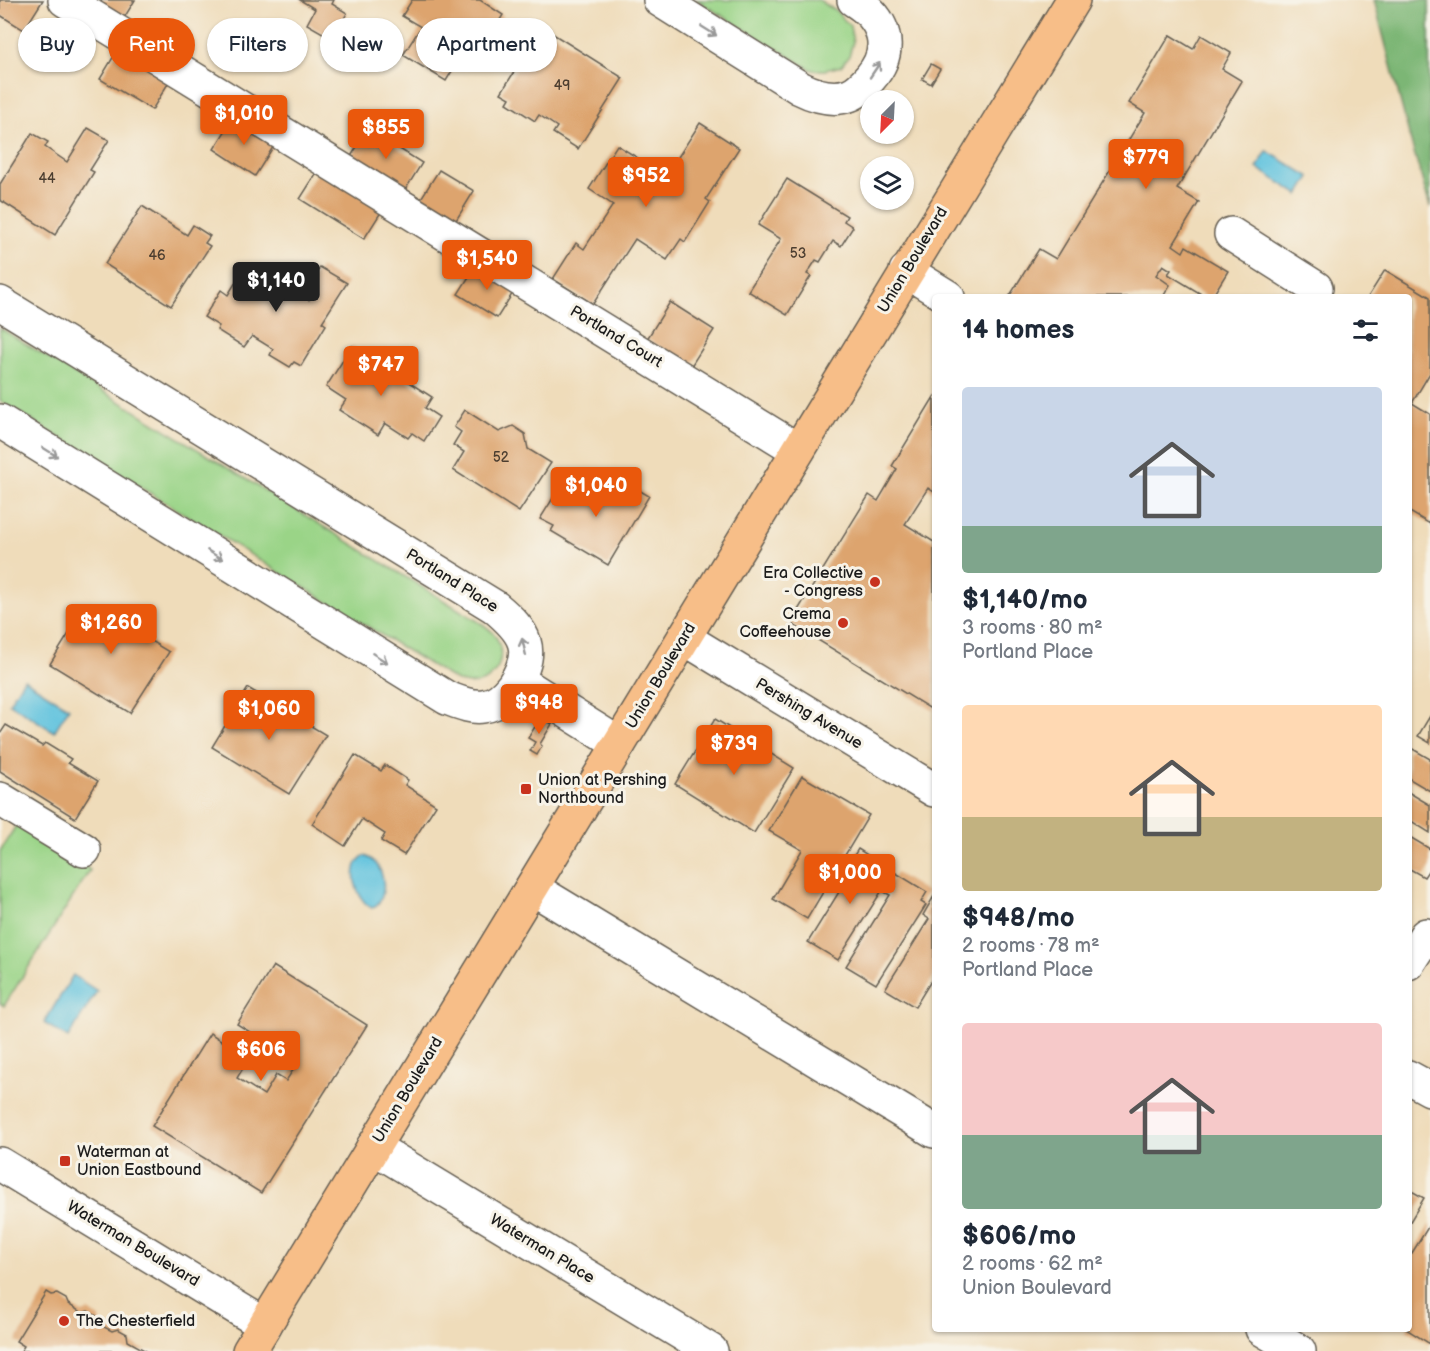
<!DOCTYPE html>
<html lang="en">
<head>
<meta charset="utf-8">
<style>
  body { margin:0; font-family:"Balsamiq Sans",sans-serif; background:#f2f2f3; color:#1f2937; height:100vh; display:flex; flex-direction:column; font-size:22px; white-space:nowrap }
  * { box-sizing:border-box; margin:0 }
  p { font-size:20px; color:#747a83 }
  .icon { flex:none; width:33px; height:33px; fill:none; stroke:currentColor; stroke-width:2; stroke-linecap:round; stroke-linejoin:round }
  .map { position:relative; flex:1; overflow:hidden }
  .details { position:absolute; left:932px; top:294px; width:480px; height:1038px; display:flex; flex-direction:column; background:#fff; border-radius:6px; box-shadow:0 2px 4px #0004 }
  .details>* { flex:none }
  .top-card { position:absolute; left:18px; top:18px; width:570px; height:54px; display:flex; gap:12px }
  .needle { width:39px; rotate:204deg }
  .controls { position:absolute; left:860px; top:90px; display:grid; gap:12px }
  .controls a { display:grid; place-items:center; width:54px; height:54px; border-radius:50%; background:#fff; box-shadow:0 2px 4px #0004; font-size:30px }
  .price { position:absolute; translate:-50% -51px; padding:0 14px; border-radius:6px; background:#ea580c; color:#fff; font-size:20px; line-height:39px; filter:drop-shadow(0 2px 3px #0008) }
  .price::after { content:''; position:absolute; left:50%; top:36px; width:18px; height:14px; margin-left:-9px; background:inherit; clip-path:polygon(0 0,100% 0,50% 100%) }
  .price.active { background:#222; color:#fff }
  ul { padding:0; list-style:none }
  li { display:grid; align-content:center; gap:12px; height:318px; padding:0 30px }
  li span { display:grid; place-items:center; height:186px; border-radius:6px; color:#555 }
  li>.icon { margin-inline-start:auto }
  span .icon { width:108px; height:108px; fill:#fffc; stroke-width:1 }
  li b { font-size:26px }
  h2 { display:flex; justify-content:space-between; align-items:center; height:72px; padding:0 30px; font-size:26px }
  .pill { padding:0 21px; border-radius:27px; background:#fff; box-shadow:0 2px 4px #0004; font-size:21px; line-height:54px }
  .pill.active { background:#ea580c; color:#fff }
  .map>svg:first-child { display:block }
  .green { fill:#9ad487; stroke:#5b7852; stroke-width:1.5 }
  .forest { fill:#7bb674; stroke:#4c6948; stroke-width:1.5 }
  .water { fill:#5fc2de; stroke:#3e6f7d; stroke-width:1.5 }
  .building { fill:#dda46e }
  .lines { fill:none; stroke-linecap:round; stroke-linejoin:round }
  .minor-casing { stroke:#665f53; stroke-width:36 }
  .major-casing { stroke:#665f53; stroke-width:36 }
  .minor { stroke:#fff; stroke-width:33 }
  .major { stroke:#f7be88; stroke-width:33 }
  .oneway { stroke:#999 }
  .poi-dot { fill:#c8321e; stroke:#f7f3e8; stroke-width:2 }
  .labels { text-anchor:middle; dominant-baseline:central; stroke-width:6; stroke-linejoin:round; paint-order:stroke }
  .number-label { font-size:14px; fill:#4c3e30 }
  .street-label { font-size:16px; fill:#1c1c1c; stroke:#f7f3e8 }
  .poi-label { font-size:16px; fill:#1c1c1c; stroke:#f7f3e8; text-anchor:start }
</style>
</head>
<body>
<div class="map">
<svg width="1430" height="1351" viewBox="0 0 1430 1351">
  <rect width="100%" height="100%" fill="#f7f3e8"/>
  <filter id="ink" filterUnits="userSpaceOnUse"><feTurbulence type="fractalNoise" baseFrequency=".0167" numOctaves="2"/><feDisplacementMap in="SourceGraphic" scale="12" xChannelSelector="R" yChannelSelector="G"/><feConvolveMatrix kernelMatrix="1 2 1 2 8 2 1 2 1" color-interpolation-filters="sRGB"/></filter>
  <filter id="wash" filterUnits="userSpaceOnUse"><feTurbulence type="fractalNoise" baseFrequency=".008" numOctaves="4" result="noise"/><feDisplacementMap in="SourceGraphic" scale="24" xChannelSelector="R" yChannelSelector="G"/><feGaussianBlur stdDeviation="1.35" result="paint"/><feColorMatrix in="noise" values="0 0 0 0 0 0 0 0 0 0 0 0 0 0 0 0 0 1.4 0 .05"/><feComposite in="paint" operator="in"/></filter>
  <g filter="url(#wash)">
    <rect width="100%" height="100%" fill="#efdcba"/>
    <g class="green">
      <polygon points="696,0 819,0 836,11 850,26 853,42 849,56 841,66 825,70 812,70"/>
      <path d="M0,328L479,622C484,625 490,629 494,634C513,660 489,696 455,680L0,401Z"/>
      <polygon points="17,824 90,870 4,1006 0,1003 0,851"/>
    </g>
    <polygon class="forest" points="1374,0 1429,0 1430,207 1411,142"/>
    <g class="water">
      <polygon points="1267,151 1310,177 1299,195 1257,168"/>
      <polygon points="24,679 69,708 54,732 9,703"/>
      <path d="M364,856C385,860 391,899 372,908C356,901 346,865 364,856Z"/>
      <polygon points="73,975 97,991 68,1038 44,1023"/>
    </g>
    <g id="blocks">
      <g class="building">
        <polygon points="0,0 43,0 24,30 0,15"/>
        <polygon points="102,0 135,0 124,18 100,3"/>
        <polygon points="300,0 334,0 332,4 347,13 333,39 307,24 315,9"/>
        <polygon points="412,0 480,0 503,15 491,35 485,32 462,70 455,66 446,81 403,55 421,27 402,16"/>
        <polygon points="542,27 623,78 578,149 553,133 557,127 539,115 535,121 507,103 510,98 501,93"/>
        <polygon points="1170,35 1193,49 1201,35 1231,53 1222,69 1242,81 1177,189 1199,202 1173,245 1183,252 1186,246 1228,271 1212,297 1206,297 1168,274 1171,270 1163,265 1156,275 1170,285 1163,297 1009,297 1039,249 1056,259 1145,113 1129,103"/>
        <polygon points="120,46 172,77 152,110 100,79"/>
        <polygon points="931,64 940,69 931,84 922,79"/>
        <polygon points="234,117 275,144 255,176 214,149"/>
        <polygon points="700,123 739,148 706,199 710,202 685,242 681,239 667,260 635,239 593,304 553,279 576,243 584,249 613,205 589,189 617,145 657,170 671,168"/>
        <polygon points="88,128 109,140 90,170 94,172 55,235 0,200 0,184 32,133 48,142 45,147 67,162"/>
        <polygon points="368,129 422,163 404,192 350,158"/>
        <polygon points="319,169 383,209 364,239 300,199"/>
        <polygon points="439,170 474,191 455,222 420,200"/>
        <polygon points="787,179 847,216 844,221 853,227 841,246 833,241 820,262 816,260 807,274 811,276 787,315 748,291 781,239 758,225"/>
        <polygon points="142,206 187,235 193,225 210,236 205,243 210,246 171,306 105,264"/>
        <polygon points="477,264 516,288 497,318 458,294"/>
        <polygon points="255,266 309,300 315,290 308,286 320,267 347,283 322,322 326,325 301,366 294,362 290,367 270,355 273,349 252,336 244,347 217,330 219,326 204,317 221,290 228,295 242,272 249,276"/>
        <polygon points="1385,270 1430,297 1430,373 1412,403 1430,414 1430,524 1408,511 1408,297 1368,297"/>
        <polygon points="670,302 714,330 691,366 647,339"/>
        <polygon points="352,346 432,397 425,408 439,417 424,441 412,433 408,438 385,423 378,435 339,410 346,400 326,387"/>
        <polygon points="934,397 934,492 928,488 905,524 934,542 934,711 790,623 869,495 878,501 897,469 892,466"/>
        <polygon points="465,410 499,432 513,426 525,434 528,449 551,463 519,512 453,470 464,452 453,445 461,432 454,427"/>
        <polygon points="622,480 649,496 608,565 551,531 554,526 540,519 555,495 569,503 581,484 599,495 606,484 616,490"/>
        <polygon points="88,603 114,620 123,606 152,624 144,637 169,652 130,713 50,664"/>
        <polygon points="248,688 326,735 289,794 212,747"/>
        <polygon points="1430,716 1430,743 1418,736"/>
        <polygon points="541,717 552,724 540,744 542,746 537,755 530,751 535,742 528,738"/>
        <polygon points="715,719 794,768 754,833 675,784"/>
        <polygon points="6,725 42,746 45,743 71,759 68,763 98,781 75,818 0,771 0,734"/>
        <polygon points="1411,748 1430,759 1430,791 1408,778 1408,751"/>
        <polygon points="355,755 381,771 385,765 408,780 405,785 436,805 404,855 381,841 385,834 362,819 345,846 312,824"/>
        <polygon points="802,776 869,815 807,919 773,899 802,850 769,831"/>
        <polygon points="1408,792 1430,805 1430,833 1408,819"/>
        <polygon points="1408,836 1430,849 1430,868 1424,877 1408,868"/>
        <polygon points="858,849 888,868 882,878 888,881 838,960 808,942 852,871 846,868"/>
        <polygon points="896,873 927,892 921,902 926,905 876,984 846,966 890,895 884,892"/>
        <polygon points="934,896 934,976 915,1007 885,989 929,919 923,915"/>
        <polygon points="273,966 367,1025 261,1193 152,1126 210,1033 249,1058 237,1078 264,1095 276,1075 286,1081 295,1067 287,1063 290,1057 237,1024"/>
        <polygon points="1408,1189 1424,1198 1408,1225"/>
        <polygon points="1430,1224 1430,1344 1406,1329 1408,1329 1408,1254 1412,1253"/>
        <polygon points="46,1292 51,1295 57,1294 66,1299 68,1304 82,1313 88,1311 100,1318 100,1325 112,1331 118,1329 127,1334 128,1341 146,1351 21,1351 24,1346 16,1341"/>
      </g>
    </g>
  </g>
  <g filter="url(#ink)">
    <use href="#blocks" fill-opacity="0" stroke="#665f53" stroke-width="1.5"/>
    <g class="lines">
      <defs>
        <g id="minor">
          <polyline points="65,0 798,450"/>
          <path d="M660,0L800,88C814,95 832,101 849,95C858,92 864,85 870,78C895,49 885,19 854,0"/>
          <polyline points="1231,234 1316,288"/>
          <polyline points="906,271 948,297"/>
          <path d="M0,303L495,607C525,632 537,650 513,686C506,695 496,705 483,706C471,708 458,702 447,698L0,421"/>
          <polyline points="684,638 934,790"/>
          <polyline points="517,680 619,744"/>
          <polyline points="0,799 84,850"/>
          <polyline points="532,888 934,1131"/>
          <polyline points="1408,963 1426,935"/>
          <polyline points="1408,1077 1430,1089"/>
          <polyline points="373,1147 711,1351"/>
          <polyline points="0,1164 265,1325"/>
          <polyline points="1262,1329 1299,1351"/>
        </g>
        <polyline id="major" points="249,1351 1073,0"/>
      </defs>
      <use href="#minor" class="minor-casing"/>
      <use href="#major" class="major-casing"/>
      <use href="#minor" class="minor"/>
      <use href="#major" class="major"/>
    </g>
    <defs><path id="oneway-shaft" d="M-6 0H5M1.5-3L5.5 0L1.5 3" fill="none" stroke-width="1.6" stroke-linecap="round" stroke-linejoin="round" transform="scale(1.5)"/></defs>
    <g class="oneway">
      <use href="#oneway-shaft" transform="translate(709 31) rotate(32)"/>
      <use href="#oneway-shaft" transform="translate(875 70) rotate(-56)"/>
      <use href="#oneway-shaft" transform="translate(50 452) rotate(32)"/>
      <use href="#oneway-shaft" transform="translate(215 555) rotate(32)"/>
      <use href="#oneway-shaft" transform="translate(524 647) rotate(-103)"/>
      <use href="#oneway-shaft" transform="translate(380 658) rotate(32)"/>
    </g>
  </g>
  <g class="poi-dot">
    <circle cx="875" cy="582" r="6"/>
    <circle cx="843" cy="623" r="6"/>
    <rect x="520" y="783" width="12" height="12" rx="3"/>
    <rect x="59" y="1155" width="12" height="12" rx="3"/>
    <circle cx="64" cy="1321" r="6"/>
  </g>
  <g class="labels">
    <g class="number-label">
      <text x="562" y="85">49</text>
      <text x="47" y="178">44</text>
      <text x="798" y="253">53</text>
      <text x="157" y="255">46</text>
      <text x="501" y="457">52</text>
    </g>
    <g class="street-label">
      <text transform="translate(913 260) rotate(-59)">Union Boulevard</text>
      <text transform="translate(616 337) rotate(31)">Portland Court</text>
      <text transform="translate(452 581) rotate(32)">Portland Place</text>
      <text transform="translate(661 676) rotate(-59)">Union Boulevard</text>
      <text transform="translate(809 714) rotate(31)">Pershing Avenue</text>
      <text transform="translate(408 1090) rotate(-59)">Union Boulevard</text>
      <text transform="translate(133 1244) rotate(31)">Waterman Boulevard</text>
      <text transform="translate(542 1249) rotate(31)">Waterman Place</text>
    </g>
    <g class="poi-label">
      <text x="863" y="573" text-anchor="end">Era Collective<tspan x="863" dy="18">- Congress</tspan></text>
      <text x="831" y="614" text-anchor="end">Crema<tspan x="831" dy="18">Coffeehouse</tspan></text>
      <text x="538" y="780">Union at Pershing<tspan x="538" dy="18">Northbound</tspan></text>
      <text x="77" y="1152">Waterman at<tspan x="77" dy="18">Union Eastbound</tspan></text>
      <text x="76" y="1321">The Chesterfield</text>
    </g>
  </g>
</svg>
<div class="controls">
<a><svg class="needle" viewBox="-14 -14 28 28"><path d="M0-13l5 13h-10z" fill="#e53935"/><path d="M0 13l5-13h-10z" fill="#747a83"/></svg></a>
<a><svg class="icon" aria-label="layers" viewBox="0 0 24 24"><path d="M12 4l9 5-9 5-9-5zM3 14l9 5 9-5"/></svg></a>
</div>
<b class="price" style="left:244px;top:146px">$1,010</b>
<b class="price" style="left:386px;top:160px">$855</b>
<b class="price" style="left:1146px;top:190px">$779</b>
<b class="price" style="left:646px;top:208px">$952</b>
<b class="price" style="left:487px;top:291px">$1,540</b>
<b class="price active" style="left:276px;top:313px">$1,140</b>
<b class="price" style="left:381px;top:397px">$747</b>
<b class="price" style="left:596px;top:518px">$1,040</b>
<b class="price" style="left:111px;top:655px">$1,260</b>
<b class="price" style="left:539px;top:735px">$948</b>
<b class="price" style="left:269px;top:741px">$1,060</b>
<b class="price" style="left:734px;top:776px">$739</b>
<b class="price" style="left:850px;top:905px">$1,000</b>
<b class="price" style="left:261px;top:1082px">$606</b>
<div class="top-card">
<a class="pill">Buy</a>
<a class="pill active">Rent</a>
<a class="pill">Filters</a>
<a class="pill">New</a>
<a class="pill">Apartment</a>
</div>
<section class="details">
<h2>14 homes<svg class="icon" aria-label="filters" viewBox="0 0 24 24"><path d="M4 7h16M4 17h16"/><circle cx="9" cy="7" r="2"/><circle cx="15" cy="17" r="2"/></svg></h2>
<ul>
<li><span style="background:linear-gradient(#c9d6e8 75%,#7fa58c 0)"><svg class="icon" aria-label="home" viewBox="0 0 24 24"><path d="M3 11l9-7 9 7M6 9v11h12V9"/></svg></span><div><b>$1,140/mo</b><p>3 rooms · 80 m²</p><p>Portland Place</p></div></li>
<li><span style="background:linear-gradient(#ffd9b3 60%,#c2b280 0)"><svg class="icon" aria-label="home" viewBox="0 0 24 24"><path d="M3 11l9-7 9 7M6 9v11h12V9"/></svg></span><div><b>$948/mo</b><p>2 rooms · 78 m²</p><p>Portland Place</p></div></li>
<li><span style="background:linear-gradient(#f6c9c9 60%,#7fa58c 0)"><svg class="icon" aria-label="home" viewBox="0 0 24 24"><path d="M3 11l9-7 9 7M6 9v11h12V9"/></svg></span><div><b>$606/mo</b><p>2 rooms · 62 m²</p><p>Union Boulevard</p></div></li>
</ul>
</section>
</div>
</body>
</html>
